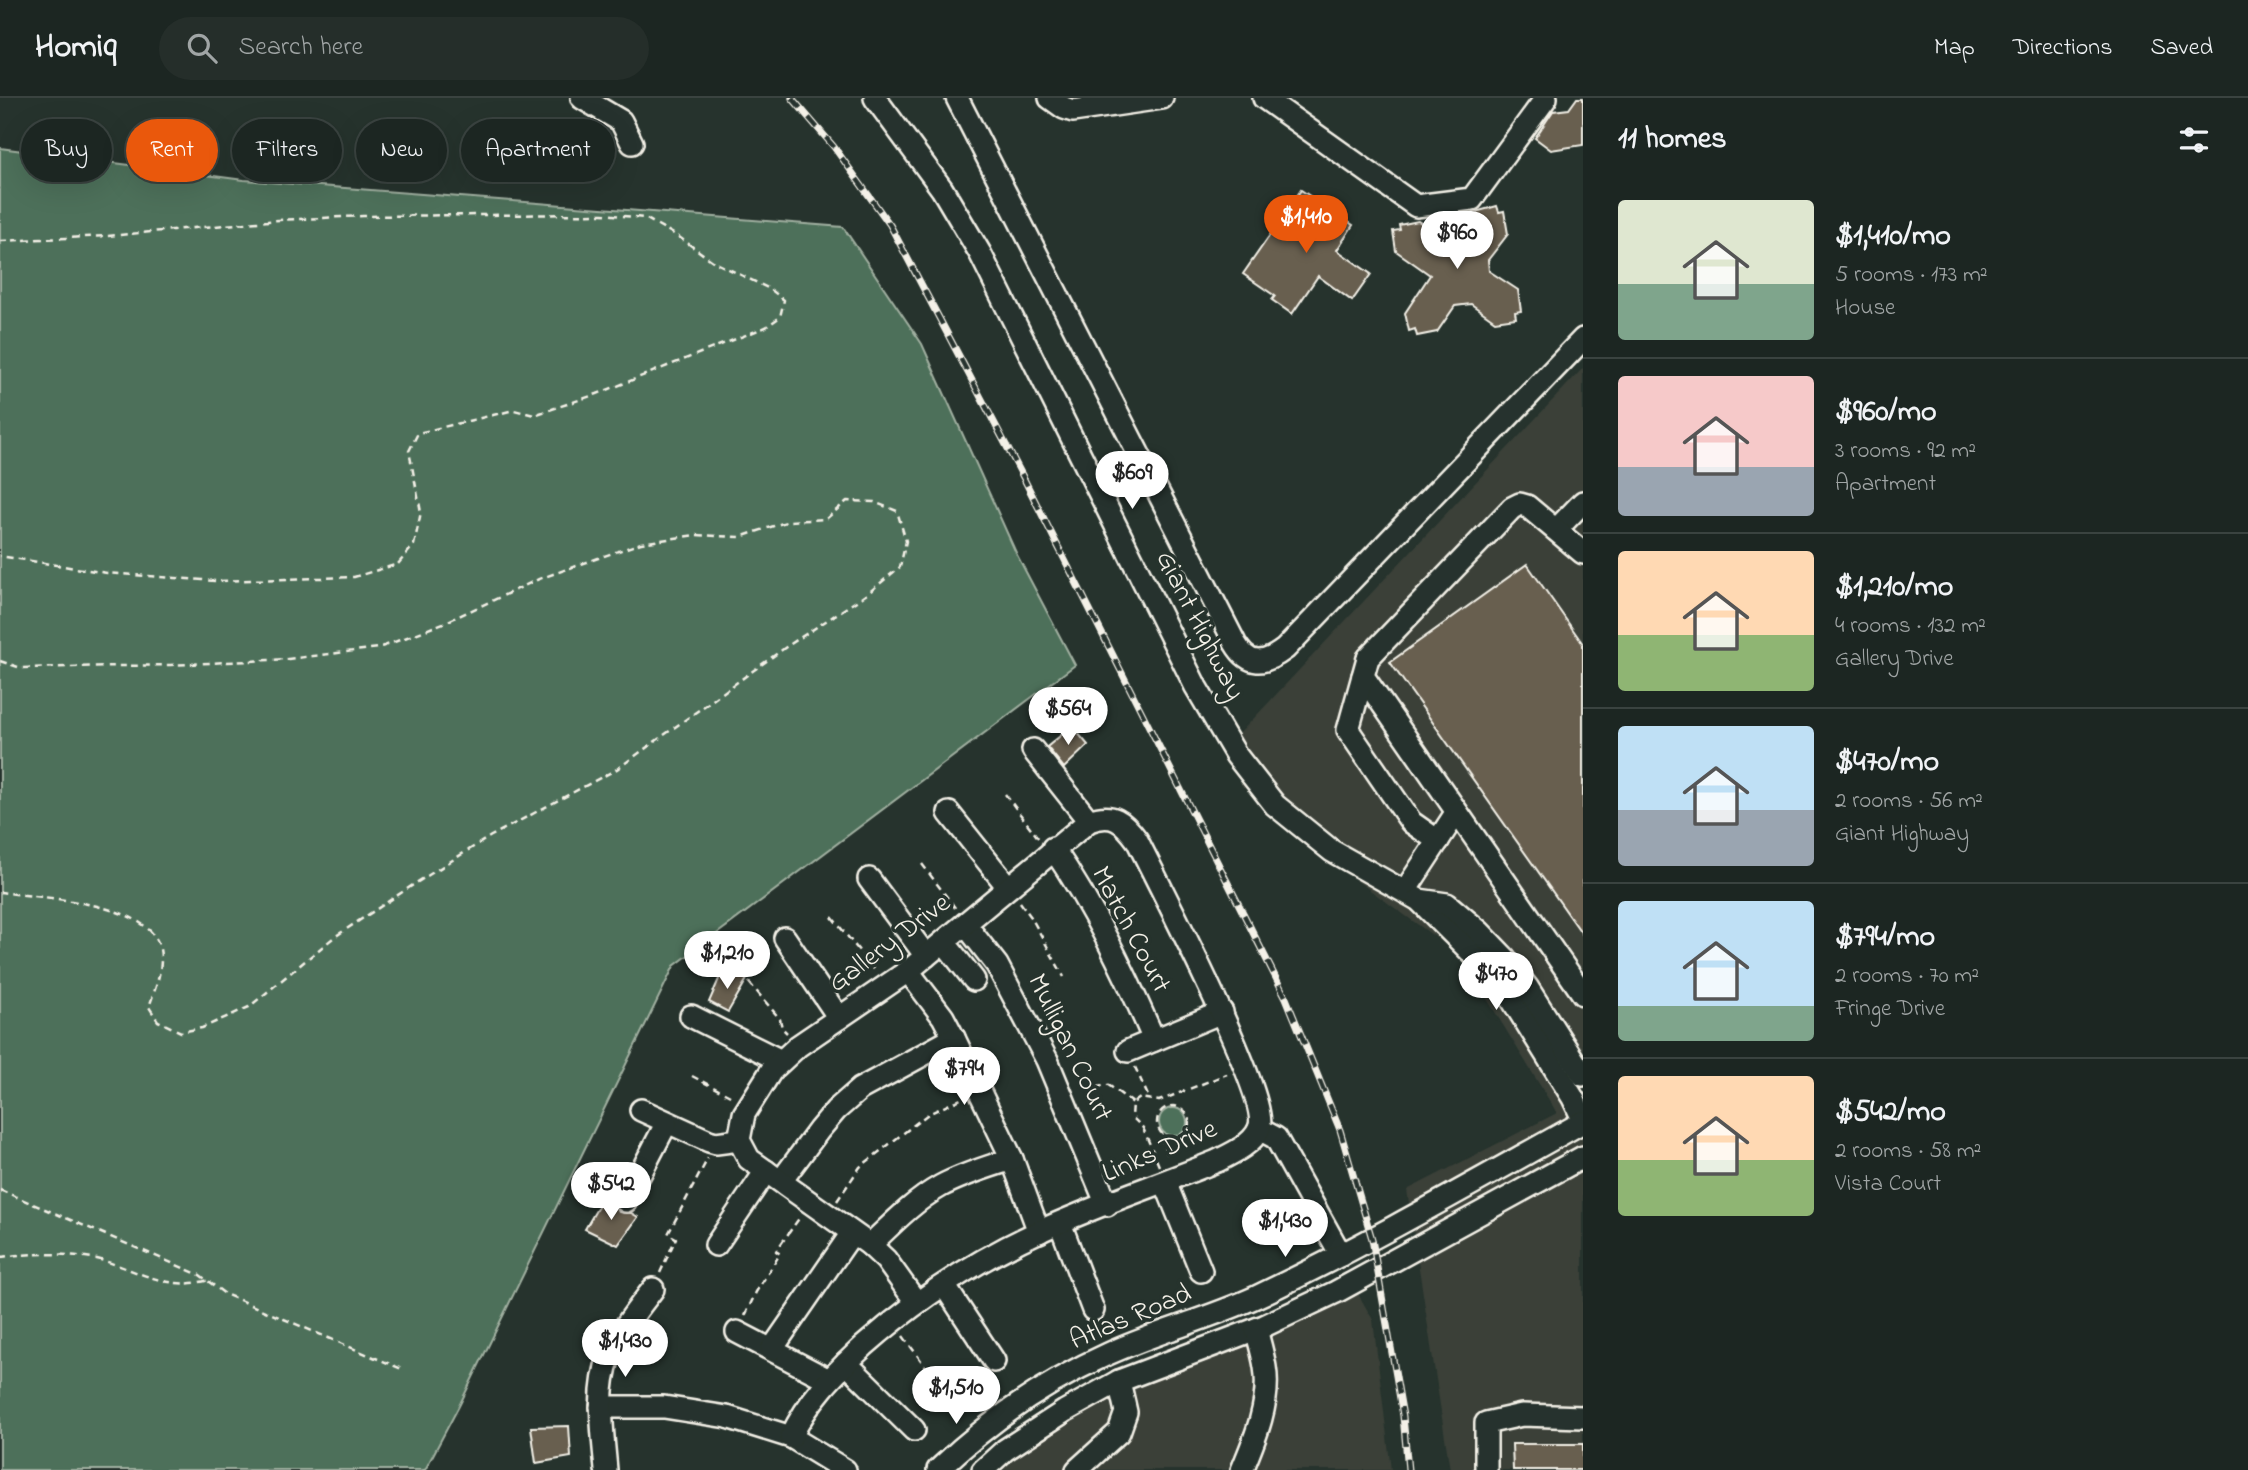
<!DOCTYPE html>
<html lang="en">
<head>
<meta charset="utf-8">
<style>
  body { margin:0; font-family:"Indie Flower",sans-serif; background:#252e2a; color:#f1f3f6; height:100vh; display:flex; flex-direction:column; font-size:26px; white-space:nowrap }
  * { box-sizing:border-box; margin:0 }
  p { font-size:23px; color:#a0a5a5 }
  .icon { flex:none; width:38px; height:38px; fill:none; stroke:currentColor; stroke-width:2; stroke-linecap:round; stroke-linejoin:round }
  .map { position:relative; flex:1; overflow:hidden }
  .details { display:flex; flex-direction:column; background:#1c2622; width:665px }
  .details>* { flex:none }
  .guide { position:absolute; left:21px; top:21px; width:665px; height:63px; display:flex; gap:14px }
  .price { position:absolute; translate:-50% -60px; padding:0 16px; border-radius:24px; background:#fff; color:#222; font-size:23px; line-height:46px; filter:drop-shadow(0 2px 4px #0008) }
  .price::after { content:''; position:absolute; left:50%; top:42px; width:21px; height:16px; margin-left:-10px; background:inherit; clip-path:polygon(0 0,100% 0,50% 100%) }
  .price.selected { background:#ea580c; color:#fff }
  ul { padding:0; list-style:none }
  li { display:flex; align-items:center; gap:21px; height:175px; padding:0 35px }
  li+li { border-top:2px solid #3a4340 }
  li span { display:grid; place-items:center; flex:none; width:196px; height:140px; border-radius:7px; color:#555 }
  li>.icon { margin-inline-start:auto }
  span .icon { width:84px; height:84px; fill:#fffc; stroke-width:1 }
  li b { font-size:30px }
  h2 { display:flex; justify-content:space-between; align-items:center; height:84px; padding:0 35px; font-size:30px }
  .pill { padding:0 24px; border-radius:32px; background:#1c2622; box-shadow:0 7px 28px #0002,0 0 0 2px #3a4340; font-size:24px; line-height:63px }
  .pill.selected { background:#ea580c; color:#fff }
  header { display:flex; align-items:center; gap:42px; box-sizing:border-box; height:98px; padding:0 35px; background:#1c2622; border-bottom:2px solid #3a4340 }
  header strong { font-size:33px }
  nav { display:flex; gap:38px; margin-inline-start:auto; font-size:24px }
  .search { width:490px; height:63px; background:#252e2a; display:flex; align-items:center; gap:18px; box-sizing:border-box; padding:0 24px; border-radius:38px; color:#a0a5a5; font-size:26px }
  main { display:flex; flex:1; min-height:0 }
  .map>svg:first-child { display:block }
  .built { fill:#3a4038 }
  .green { fill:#4e705a; stroke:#a1b0a1; stroke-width:2 }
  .building { fill:#675f50; stroke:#f4f1e8; stroke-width:2 }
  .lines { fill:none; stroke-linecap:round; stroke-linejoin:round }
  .minor-casing { stroke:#f4f1e8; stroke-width:26 }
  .path { stroke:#f4f1e8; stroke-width:2.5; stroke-dasharray:7 5; stroke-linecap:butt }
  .minor { stroke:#26332d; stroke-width:21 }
  .rail-casing { stroke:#f4f1e8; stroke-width:7 }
  .rail { stroke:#26332d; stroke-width:4.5; stroke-dasharray:13; stroke-linecap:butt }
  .labels { text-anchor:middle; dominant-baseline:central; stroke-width:7; stroke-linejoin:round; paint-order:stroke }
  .street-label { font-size:28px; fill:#f4f1e8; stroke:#26332d }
</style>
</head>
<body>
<header>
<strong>Homiq</strong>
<div class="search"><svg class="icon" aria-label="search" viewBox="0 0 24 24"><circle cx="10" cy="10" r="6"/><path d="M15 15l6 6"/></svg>Search here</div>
<nav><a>Map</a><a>Directions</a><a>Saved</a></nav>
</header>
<main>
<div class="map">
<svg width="1583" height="1372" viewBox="0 0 1583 1372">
  <rect width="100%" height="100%" fill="#26332d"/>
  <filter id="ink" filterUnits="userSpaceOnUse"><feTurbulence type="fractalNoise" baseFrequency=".0143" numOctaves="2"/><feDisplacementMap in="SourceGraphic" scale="14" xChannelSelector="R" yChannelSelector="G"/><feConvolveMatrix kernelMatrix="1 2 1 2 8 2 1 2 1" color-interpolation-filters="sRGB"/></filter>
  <g filter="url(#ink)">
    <g class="built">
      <polygon points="1583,270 1583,1372 1450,1372 1407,1092 1557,1015 1460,857 1324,759 1241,687 1239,636"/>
      <polygon points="1357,1194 1373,1222 1391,1372 1000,1372 1065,1322 1143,1284"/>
    </g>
    <g class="green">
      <polygon points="0,50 244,82 843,129 922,246 1017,457 1075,567 674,868 459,1308 425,1372 0,1372"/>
      <circle cx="1173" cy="1024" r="14"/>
    </g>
    <g class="building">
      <polygon points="1577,0 1583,0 1583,47 1551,52 1535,40 1553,13 1569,11"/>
      <polygon points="1301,92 1353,127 1337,152 1371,176 1352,203 1318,178 1292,216 1272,202 1275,198 1243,176"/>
      <polygon points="1497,108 1499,114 1504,113 1508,136 1488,162 1489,173 1518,192 1521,213 1515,214 1516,220 1495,223 1471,206 1455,208 1437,234 1417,238 1415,231 1409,233 1405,215 1430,177 1396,153 1393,133 1400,132 1399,127 1418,123 1438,136 1464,130 1475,114"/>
      <polygon points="1527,466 1583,546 1583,837 1390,564"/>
      <polygon points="1072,628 1088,647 1064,670 1047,649"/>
      <polygon points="722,874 747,881 728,914 709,904"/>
      <polygon points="603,1100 614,1106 619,1114 631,1115 638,1119 618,1147 585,1131"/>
      <polygon points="569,1328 571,1359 536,1365 531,1329"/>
      <polygon points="1512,1346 1583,1346 1583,1372 1513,1372"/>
    </g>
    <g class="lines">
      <defs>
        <g id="minor">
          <polyline points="582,0 621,23 632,45"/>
          <polyline points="875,0 942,91 980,155 1196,589 1236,657 1275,707 1332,753 1419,802 1501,884 1573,1000 1583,1021"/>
          <path d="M957,0L1235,545C1249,569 1264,567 1285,551L1583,241"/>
          <polyline points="1050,0 1064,10 1073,13 1162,0"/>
          <polyline points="1264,0 1416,108 1472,101 1546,0"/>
          <polyline points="1556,432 1583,404"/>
          <polyline points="1583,455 1527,408 1520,406 1512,410 1368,560 1363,578 1583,896"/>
          <polyline points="1363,578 1348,632 1411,724 1438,743"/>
          <polyline points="1033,652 1089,723"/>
          <polyline points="949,715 1008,789"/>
          <path d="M1053,750C1094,810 1125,875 1154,942"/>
          <polyline points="869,781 926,858"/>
          <polyline points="1405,793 1456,715"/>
          <polyline points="1419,802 1447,806 1480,834 1505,860 1527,889 1583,977"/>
          <polyline points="965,826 997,867 1047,962 1107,1107"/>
          <polyline points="785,840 839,920"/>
          <polyline points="944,844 974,882"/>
          <polyline points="908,873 943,919 954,940 1012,1061 1039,1134"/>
          <polyline points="691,918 781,963"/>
          <polyline points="1128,953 1222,914"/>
          <polyline points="641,1012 709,1043 716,1045 739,1042"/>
          <polyline points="1259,1031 1276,1040 1341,1157"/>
          <polyline points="781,1083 819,1032 836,1012 860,991 954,940"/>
          <polyline points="1165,1084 1201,1173"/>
          <polyline points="626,1103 666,1026"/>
          <polyline points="1060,1125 1093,1212"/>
          <polyline points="716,1147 766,1073"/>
          <path d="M870,1147C892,1126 914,1103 941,1088C963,1076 988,1069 1012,1061"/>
          <polyline points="944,1187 994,1263"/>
          <polyline points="737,1234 829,1282"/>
          <polyline points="772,1251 852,1135"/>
          <polyline points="846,1265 914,1332"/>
          <polyline points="601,1309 664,1309 727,1319 791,1339 845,1372"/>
          <path d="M791,1339C808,1302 835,1275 864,1248C916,1202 975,1163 1038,1134C1096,1107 1158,1087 1217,1063C1231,1056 1252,1047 1259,1031C1272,1002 1156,781 1137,742C1123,723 1113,714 1089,723L908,873L798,948L771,973L744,1016L739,1042L749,1061L870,1147L886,1162L916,1204"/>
          <path d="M606,1372C603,1335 596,1295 609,1259C619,1234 637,1212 653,1191"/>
          <path d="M938,1372C987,1325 1046,1284 1108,1256C1156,1234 1208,1221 1256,1199C1368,1146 1475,1084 1583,1024"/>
          <polyline points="983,1372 1005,1352 1065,1313 1119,1283 1264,1228 1336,1194 1583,1059"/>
          <polyline points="1077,1372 1119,1334 1126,1314 1119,1283"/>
          <path d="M1242,1372C1255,1341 1271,1303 1265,1269C1263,1256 1259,1243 1256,1231"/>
          <polyline points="1486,1372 1486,1325 1522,1317 1583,1319"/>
        </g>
      </defs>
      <use href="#minor" class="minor-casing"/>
      <g class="path">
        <polyline points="0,143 108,138 279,122 363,118 603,116 645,120 679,139 714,164 770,191 784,202 780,219 766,229 597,296 534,317 514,312 418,335 409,353 421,414 414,447 398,466 354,479 216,483 107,475 0,458"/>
        <path d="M0,563L21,570L170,567L288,561L379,550L446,524L539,481L641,445L695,437L740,439L789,423L826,421L847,403L874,404L897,413L906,443L900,469L867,496L786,549L617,671L491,738L416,785L333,840L249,909L202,930L181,934L158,923L149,909C155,891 164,870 160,851C151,803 39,800 0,794"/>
        <polyline points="1005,696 1039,741"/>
        <polyline points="922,766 956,811"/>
        <polyline points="1020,804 1031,819 1064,879"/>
        <polyline points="832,819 876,874"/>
        <polyline points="741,875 780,921 782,930 787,935"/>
        <polyline points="1135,969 1149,1000"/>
        <polyline points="692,978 732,999"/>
        <polyline points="1096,990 1107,986 1133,1005"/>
        <circle cx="1173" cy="1024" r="16"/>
        <polyline points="1165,1039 1162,1043 1169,1060"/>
        <polyline points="1159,1068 1143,1030 1132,1019 1133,1005 1140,1000 1159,1003 1227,976"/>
        <polyline points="0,1092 200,1177 225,1196 404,1272"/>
        <polyline points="837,1103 860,1069 928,1016 963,1000"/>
        <path d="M0,1159C31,1155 62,1155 92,1160C132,1168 166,1195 208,1182"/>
        <polyline points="660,1175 676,1140 668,1136 708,1060"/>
        <polyline points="745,1218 756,1194 780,1156 776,1153 800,1119"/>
        <polyline points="903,1238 934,1280"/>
      </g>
      <use href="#minor" class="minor"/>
      <defs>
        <polyline id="rail" points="792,0 834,49 890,127 1023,379 1286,900 1340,1032 1372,1141 1403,1318 1408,1372"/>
      </defs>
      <use href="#rail" class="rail-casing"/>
      <use href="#rail" class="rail"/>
    </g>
  </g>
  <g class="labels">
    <g class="street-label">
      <text transform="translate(1199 528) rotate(63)">Giant Highway</text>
      <text transform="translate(1130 832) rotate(62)">Match Court</text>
      <text transform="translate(890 846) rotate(-37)">Gallery Drive</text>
      <text transform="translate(1069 950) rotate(64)">Mulligan Court</text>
      <text transform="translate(1160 1054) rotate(-23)">Links Drive</text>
      <text transform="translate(1131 1220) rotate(-23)">Atlas Road</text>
    </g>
  </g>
</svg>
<b class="price selected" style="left:1306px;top:157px">$1,410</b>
<b class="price" style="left:1457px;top:173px">$960</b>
<b class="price" style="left:1132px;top:413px">$609</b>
<b class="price" style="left:1068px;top:649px">$564</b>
<b class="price" style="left:727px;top:893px">$1,210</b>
<b class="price" style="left:1496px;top:914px">$470</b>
<b class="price" style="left:964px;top:1009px">$794</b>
<b class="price" style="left:611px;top:1124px">$542</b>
<b class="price" style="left:1285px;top:1161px">$1,430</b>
<b class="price" style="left:625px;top:1281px">$1,430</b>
<b class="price" style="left:956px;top:1328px">$1,510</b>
<div class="guide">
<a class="pill">Buy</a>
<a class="pill selected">Rent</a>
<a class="pill">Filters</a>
<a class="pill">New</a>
<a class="pill">Apartment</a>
</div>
</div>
<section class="details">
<h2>11 homes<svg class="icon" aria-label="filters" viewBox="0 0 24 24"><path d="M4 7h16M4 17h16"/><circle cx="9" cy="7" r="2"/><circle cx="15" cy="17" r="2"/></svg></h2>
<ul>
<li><span style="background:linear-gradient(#dfe7d0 60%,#7fa58c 0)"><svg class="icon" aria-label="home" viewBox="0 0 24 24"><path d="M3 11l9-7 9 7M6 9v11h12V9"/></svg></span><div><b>$1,410/mo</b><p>5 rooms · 173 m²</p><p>House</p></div></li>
<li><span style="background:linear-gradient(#f6c9c9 65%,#9aa5b1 0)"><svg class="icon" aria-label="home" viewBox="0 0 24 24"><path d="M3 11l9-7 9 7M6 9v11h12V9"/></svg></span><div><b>$960/mo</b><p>3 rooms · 92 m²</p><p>Apartment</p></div></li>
<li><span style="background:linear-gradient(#ffd9b3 60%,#8fb573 0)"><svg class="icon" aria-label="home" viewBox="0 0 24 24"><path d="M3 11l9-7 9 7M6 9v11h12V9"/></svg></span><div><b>$1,210/mo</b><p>4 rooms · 132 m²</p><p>Gallery Drive</p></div></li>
<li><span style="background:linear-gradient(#bfe0f5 60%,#9aa5b1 0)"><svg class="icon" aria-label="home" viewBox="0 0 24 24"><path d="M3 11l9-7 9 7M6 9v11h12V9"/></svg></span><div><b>$470/mo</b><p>2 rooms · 56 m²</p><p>Giant Highway</p></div></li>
<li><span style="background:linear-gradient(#bfe0f5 75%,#7fa58c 0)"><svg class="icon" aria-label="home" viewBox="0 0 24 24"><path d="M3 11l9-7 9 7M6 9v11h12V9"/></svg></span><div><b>$794/mo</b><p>2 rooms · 70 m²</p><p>Fringe Drive</p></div></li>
<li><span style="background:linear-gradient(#ffd9b3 60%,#8fb573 0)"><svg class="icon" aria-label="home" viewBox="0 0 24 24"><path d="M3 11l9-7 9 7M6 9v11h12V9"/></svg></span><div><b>$542/mo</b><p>2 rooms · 58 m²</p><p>Vista Court</p></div></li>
</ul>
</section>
</main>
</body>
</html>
